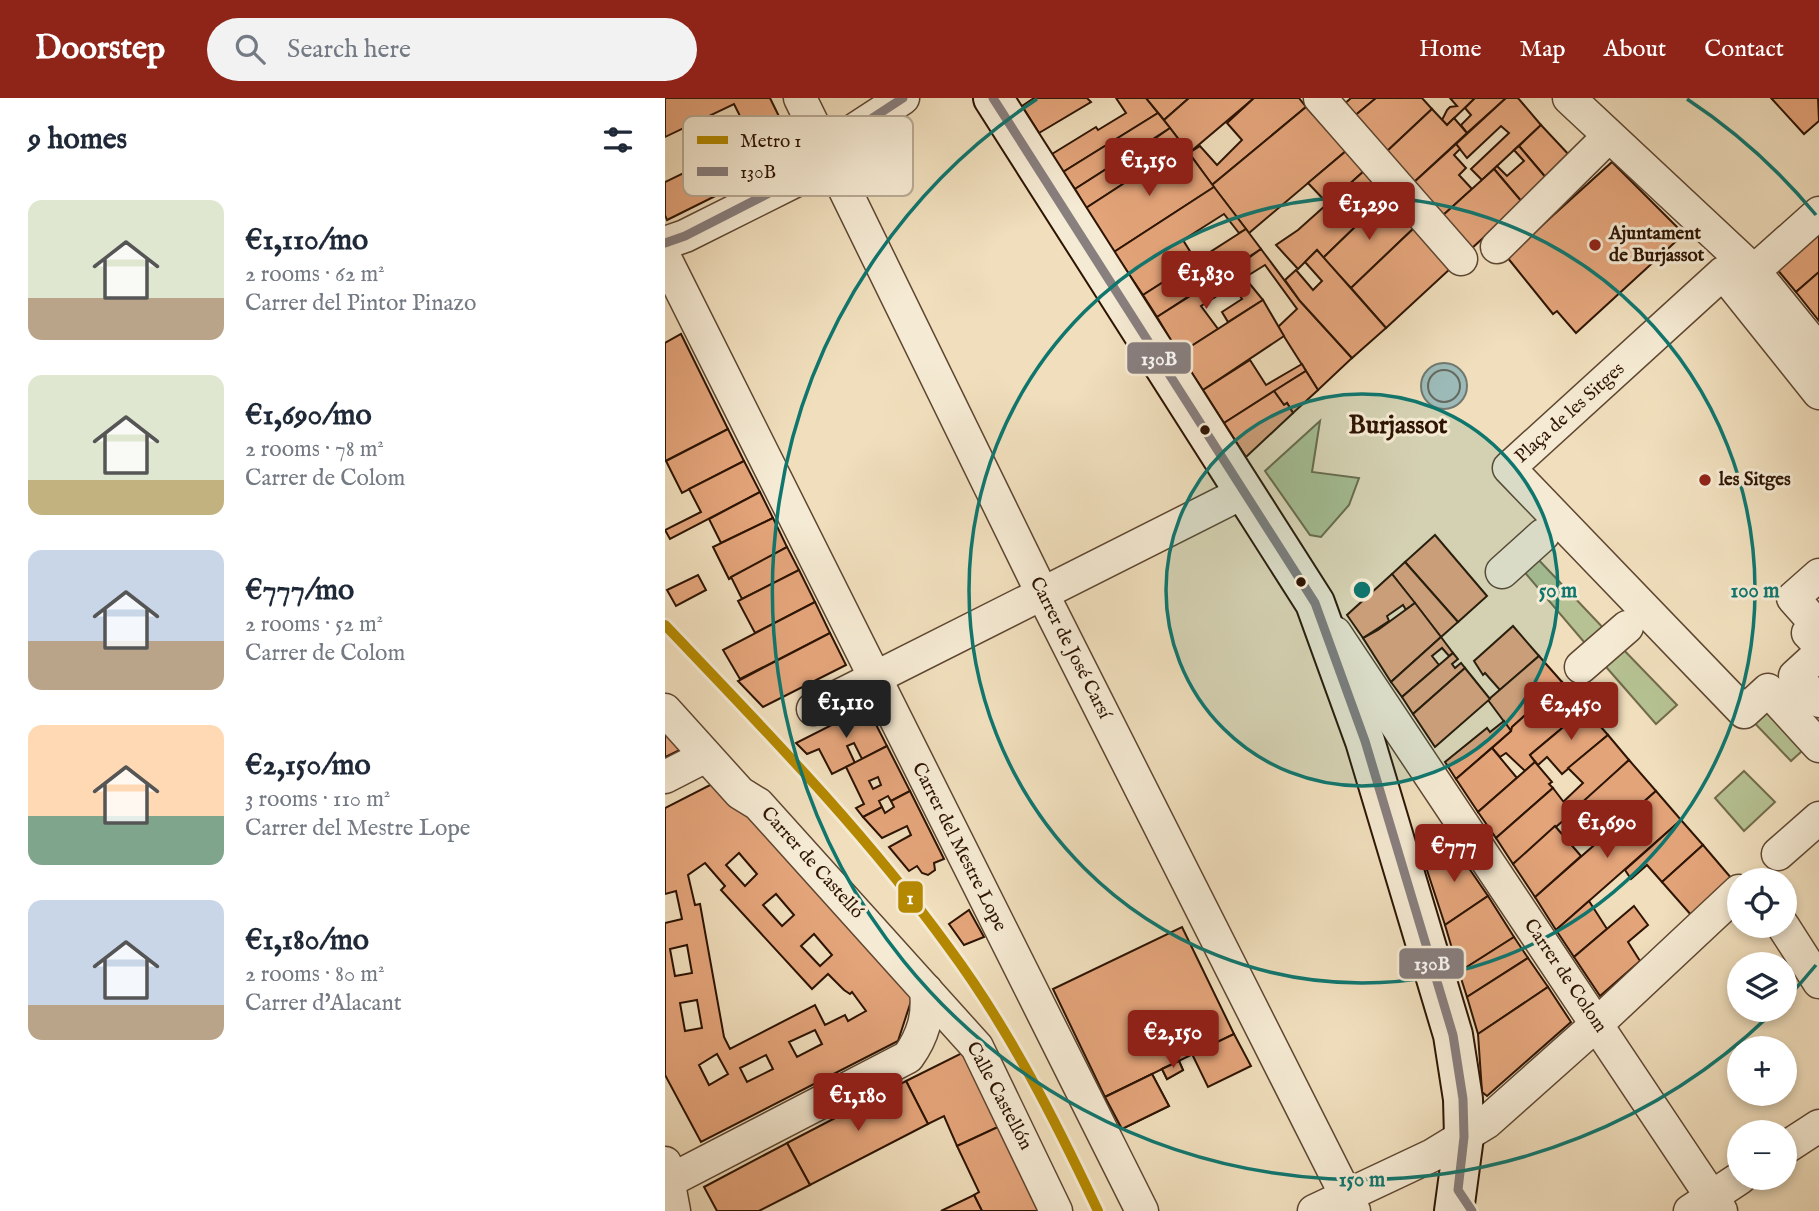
<!DOCTYPE html>
<html lang="en">
<head>
<meta charset="utf-8">
<style>
  body { margin:0; font-family:"IM FELL English",serif; background:#f2f2f3; color:#1f2937; height:100vh; display:flex; flex-direction:column; font-size:26px; white-space:nowrap }
  * { box-sizing:border-box; margin:0 }
  p { font-size:23px; color:#747a83 }
  .icon { flex:none; width:38px; height:38px; fill:none; stroke:currentColor; stroke-width:2; stroke-linecap:round; stroke-linejoin:round }
  .map { position:relative; flex:1; overflow:hidden }
  .details { display:flex; flex-direction:column; background:#fff; width:665px }
  .details>* { flex:none }
  .controls { position:absolute; left:1062px; top:770px; display:grid; gap:14px }
  .controls a { display:grid; place-items:center; width:70px; height:70px; border-radius:50%; background:#fff; box-shadow:0 4px 10px #0003; font-size:35px }
  .price { position:absolute; translate:-50% -60px; padding:0 16px; border-radius:7px; background:#8f2418; color:#fff; font-size:23px; line-height:46px; filter:drop-shadow(0 2px 4px #0008) }
  .price::after { content:''; position:absolute; left:50%; top:42px; width:21px; height:16px; margin-left:-10px; background:inherit; clip-path:polygon(0 0,100% 0,50% 100%) }
  .price.current { background:#222; color:#fff }
  ul { padding:0; list-style:none }
  li { display:flex; align-items:center; gap:21px; height:175px; padding:0 28px }
  li span { display:grid; place-items:center; flex:none; width:196px; height:140px; border-radius:14px; color:#555 }
  li>.icon { margin-inline-start:auto }
  span .icon { width:84px; height:84px; fill:#fffc; stroke-width:1 }
  li b { font-size:30px }
  h2 { display:flex; justify-content:space-between; align-items:center; height:84px; padding:0 28px; font-size:30px }
  header { display:flex; align-items:center; gap:42px; box-sizing:border-box; height:98px; padding:0 35px; background:#8f2418; color:#fff }
  header strong { font-size:33px }
  nav { display:flex; gap:38px; margin-inline-start:auto; font-size:24px }
  .search { width:490px; height:63px; background:#f2f2f3; display:flex; align-items:center; gap:18px; box-sizing:border-box; padding:0 24px; border-radius:38px; color:#747a83; font-size:26px }
  main { display:flex; flex:1; min-height:0 }
  .map>svg:first-child { display:block }
  .green { fill:#b6c293; stroke:#726b4b; stroke-width:2 }
  .water { fill:#9cbbb8; stroke:#707870; stroke-width:2 }
  .lines { fill:none; stroke-linecap:round; stroke-linejoin:round }
  .shore { stroke:#64685e; stroke-width:2 }
  .building { fill:#e4a47a; stroke:#2d1403; stroke-width:2; fill-rule:evenodd }
  .street-casing { stroke:#5e4631; stroke-width:35 }
  .secondary-casing { stroke:#2d1403; stroke-width:42 }
  .street { stroke:#f5ead3; stroke-width:32 }
  .secondary { stroke:#f5ead3; stroke-width:38 }
  .bus-1-casing { stroke:#f5ead3; stroke-width:14 }
  .bus-1 { stroke:#887f7f; stroke-width:9 }
  .metro-1-casing { stroke:#f5ead3; stroke-width:16 }
  .metro-1 { stroke:#b48801; stroke-width:10 }
  .ring { fill:none; stroke:#0f766e; stroke-width:3.5 }
  .poi-dot { fill:#8f2418; stroke:#f5ead3; stroke-width:2.5 }
  .bus-dot { fill:#2d1403; stroke:#f5ead3; stroke-width:2.5 }
  .labels { text-anchor:middle; dominant-baseline:central; stroke-width:6; stroke-linejoin:round; paint-order:stroke }
  .poi-label { font-size:19px; font-weight:bold; fill:#2d1403; stroke:#f5ead3; text-anchor:start }
  .street-label { font-size:19px; fill:#2d1403; stroke:#f5ead3 }
  .district-label { font-size:26px; font-weight:bold; fill:#2d1403; stroke:#f5ead3 }
  .key { fill:#f5ead3; stroke:#b9aa95; stroke-width:2 }
  .key-label { font-size:19px; fill:#2d1403 }
  .centre { fill:#0f766e; stroke:#f5ead3; stroke-width:3.5 }
  .ring-label { font-size:21px; text-anchor:middle; font-weight:bold; fill:#0f766e; stroke:#f5ead3; stroke-width:6; stroke-linejoin:round; paint-order:stroke }
  .line-badge { stroke:#f5ead3; stroke-width:2.5 }
  .badge-label { font-size:19px; text-anchor:middle; font-weight:bold; fill:#fff }
</style>
</head>
<body>
<header>
<strong>Doorstep</strong>
<div class="search"><svg class="icon" aria-label="search" viewBox="0 0 24 24"><circle cx="10" cy="10" r="6"/><path d="M15 15l6 6"/></svg>Search here</div>
<nav><a>Home</a><a>Map</a><a>About</a><a>Contact</a></nav>
</header>
<main>
<section class="details">
<h2>9 homes<svg class="icon" aria-label="filters" viewBox="0 0 24 24"><path d="M4 7h16M4 17h16"/><circle cx="9" cy="7" r="2"/><circle cx="15" cy="17" r="2"/></svg></h2>
<ul>
<li><span style="background:linear-gradient(#dfe7d0 70%,#b9a48a 0)"><svg class="icon" aria-label="home" viewBox="0 0 24 24"><path d="M3 11l9-7 9 7M6 9v11h12V9"/></svg></span><div><b>€1,110/mo</b><p>2 rooms · 62 m²</p><p>Carrer del Pintor Pinazo</p></div></li>
<li><span style="background:linear-gradient(#dfe7d0 75%,#c2b280 0)"><svg class="icon" aria-label="home" viewBox="0 0 24 24"><path d="M3 11l9-7 9 7M6 9v11h12V9"/></svg></span><div><b>€1,690/mo</b><p>2 rooms · 78 m²</p><p>Carrer de Colom</p></div></li>
<li><span style="background:linear-gradient(#c9d6e8 65%,#b9a48a 0)"><svg class="icon" aria-label="home" viewBox="0 0 24 24"><path d="M3 11l9-7 9 7M6 9v11h12V9"/></svg></span><div><b>€777/mo</b><p>2 rooms · 52 m²</p><p>Carrer de Colom</p></div></li>
<li><span style="background:linear-gradient(#ffd9b3 65%,#7fa58c 0)"><svg class="icon" aria-label="home" viewBox="0 0 24 24"><path d="M3 11l9-7 9 7M6 9v11h12V9"/></svg></span><div><b>€2,150/mo</b><p>3 rooms · 110 m²</p><p>Carrer del Mestre Lope</p></div></li>
<li><span style="background:linear-gradient(#c9d6e8 75%,#b9a48a 0)"><svg class="icon" aria-label="home" viewBox="0 0 24 24"><path d="M3 11l9-7 9 7M6 9v11h12V9"/></svg></span><div><b>€1,180/mo</b><p>2 rooms · 80 m²</p><p>Carrer d'Alacant</p></div></li>
</ul>
</section>
<div class="map">
<svg width="1154" height="1113" viewBox="0 0 1154 1113">
  <rect width="100%" height="100%" fill="#f0debc"/>
  <filter id="stains"><feTurbulence type="fractalNoise" baseFrequency=".00286" numOctaves="4"/><feColorMatrix values="0 0 0 0 .2 0 0 0 0 .09 0 0 0 0 .02 0 0 0 .5 -.17"/></filter>
  <radialGradient id="worn" r=".72"><stop offset=".6" stop-color="#630" stop-opacity="0"/><stop offset="1" stop-color="#630" stop-opacity=".3"/></radialGradient>
  <g class="green">
    <polygon points="655,323 647,374 694,380 684,407 656,439 645,437 600,373"/>
    <polygon points="869,457 943,535 925,551 856,470"/>
    <polygon points="953,546 1012,607 991,626 935,562"/>
    <polygon points="1103,592 1149,642 1126,663 1079,614"/>
    <polygon points="1079,673 1110,704 1079,733 1050,700"/>
  </g>
  <circle class="water" cx="779" cy="288" r="23"/>
  <g class="lines">
    <circle class="shore" cx="779" cy="288" r="16"/>
  </g>
  <g class="building">
    <polygon points="0,0 105,0 133,57 2,122 0,117 0,84 87,42 69,6 0,39"/>
    <polygon points="369,0 422,0 426,4 374,35 357,8"/>
    <polygon points="451,0 481,0 493,15 398,74 387,56 431,29 433,32 461,15"/>
    <polygon points="481,0 524,0 499,22"/>
    <polygon points="524,0 589,0 524,55 499,22"/>
    <polygon points="589,0 634,0 641,9 547,87 524,55 535,48 552,67 577,42 562,25"/>
    <polygon points="686,0 710,0 710,1 687,20 677,8"/>
    <polygon points="711,0 757,0 767,11 719,56 687,20"/>
    <polygon points="785,0 810,0 782,27 777,22 782,12 785,9 792,8"/>
    <polygon points="810,0 841,0 802,35 796,27 806,17 800,10"/>
    <polygon points="841,0 853,0 876,27 817,82 806,71 844,35 836,28 802,60 791,46"/>
    <polygon points="1106,0 1153,0 1154,23 1139,36"/>
    <polygon points="641,9 681,53 584,135 547,87"/>
    <polygon points="767,11 782,27 789,20 802,35 747,86 719,56"/>
    <polygon points="493,15 505,30 410,91 398,74"/>
    <polygon points="876,27 906,59 882,81 854,48"/>
    <polygon points="505,30 518,47 421,110 410,91 468,54 475,65 492,54 485,44"/>
    <polygon points="791,46 795,51 789,57 801,70 794,77 807,91 776,119 747,86"/>
    <polygon points="518,47 549,89 449,154 421,110"/>
    <polygon points="854,48 882,81 857,104 829,71 832,68 842,78 859,63 849,52"/>
    <polygon points="681,53 699,73 663,106 643,85"/>
    <polygon points="947,64 1019,136 911,235 892,213 888,216 842,159"/>
    <polygon points="829,71 857,104 805,152 776,119"/>
    <polygon points="699,73 722,98 658,160 652,152 633,171 611,147 633,132"/>
    <polygon points="549,89 581,131 574,135 559,116 518,142 531,163 478,197 449,154"/>
    <polygon points="722,98 750,129 686,190 658,160"/>
    <polygon points="750,129 786,170 721,230 686,190"/>
    <polygon points="581,131 596,151 492,219 478,197"/>
    <polygon points="1154,132 1154,174 1131,194 1111,170"/>
    <polygon points="596,151 635,203 687,260 653,292 613,229 632,211 600,167 579,180 571,169"/>
    <polygon points="652,152 721,230 687,260 635,203 620,182 631,172 648,192 657,183 640,164"/>
    <polygon points="571,169 598,202 563,224 557,214 577,201 568,188 536,208 553,231 514,256 492,219"/>
    <polygon points="1154,174 1154,223 1131,194"/>
    <polygon points="598,202 619,238 538,292 514,256"/>
    <polygon points="16,236 63,331 0,363 0,245"/>
    <polygon points="585,262 601,287 637,266 641,273 559,325 538,292"/>
    <polygon points="641,273 653,292 628,315 622,305 619,307 609,293"/>
    <polygon points="609,293 619,307 622,305 628,315 581,359 559,325"/>
    <polygon points="63,331 79,363 17,395 1,363"/>
    <polygon points="79,363 95,394 5,441 0,432 36,414 24,391"/>
    <polygon points="95,394 108,420 56,445 44,421"/>
    <polygon points="108,420 122,449 64,481 48,449"/>
    <polygon points="770,437 822,498 793,524 740,464"/>
    <polygon points="122,449 134,472 77,501 66,479"/>
    <polygon points="740,464 793,524 776,539 727,476"/>
    <polygon points="134,472 150,504 90,535 73,503"/>
    <polygon points="727,476 750,505 741,512 738,507 722,518 724,523 698,540 682,517"/>
    <polygon points="33,477 41,492 11,508 2,492"/>
    <polygon points="150,504 165,535 75,581 58,552"/>
    <polygon points="750,505 776,539 726,584 698,540 713,532"/>
    <polygon points="848,528 874,558 835,592 820,575 818,577 809,563"/>
    <polygon points="165,535 181,567 98,609 73,583"/>
    <polygon points="776,539 788,555 784,558 777,550 767,558 774,567 737,599 726,584"/>
    <polygon points="788,555 793,561 787,566 790,570 796,565 800,570 748,616 737,599"/>
    <polygon points="874,558 897,584 847,629 846,633 823,602"/>
    <polygon points="800,570 825,601 770,649 748,616"/>
    <polygon points="897,584 920,611 865,657 870,664 860,673 841,655 835,659 827,650 846,633 847,629"/>
    <polygon points="202,609 222,648 197,661 189,645 182,648 190,665 181,669 167,676 154,651 142,656 131,645"/>
    <polygon points="920,611 943,637 897,676 882,659 873,667 865,657"/>
    <polygon points="839,623 846,633 791,681 780,664 822,630 825,634"/>
    <polygon points="0,628 19,650 0,659"/>
    <polygon points="943,637 964,662 907,715 898,704 918,685 903,670"/>
    <path d="M222,648L245,693L226,703L223,698L214,703L217,709L198,719L191,710L199,706L181,669ZM213,679L216,687L208,691L204,683Z"/>
    <polygon points="827,650 852,680 813,714 791,681"/>
    <polygon points="964,662 991,693 929,748 903,717"/>
    <polygon points="870,664 887,684 884,686 888,690 831,740 813,714"/>
    <path d="M51,684L248,897L233,943L36,1044L0,977V825L17,821L11,793L0,796V710ZM74,755L92,776L80,788L61,767ZM40,765L60,788L56,792L147,891L163,876L179,892L185,896L187,894L201,913L183,923L180,917L160,927L150,907L65,951L59,939L35,806L30,807L23,777ZM111,796L129,817L117,828L98,807ZM149,836L167,857L155,868L136,848ZM22,847L27,875L10,878L5,851ZM32,902L37,930L20,933L15,905ZM150,932L157,946L132,959L124,944ZM52,956L63,976L44,987L34,967ZM101,957L108,971L82,984L75,970Z"/>
    <polygon points="888,690 907,715 848,766 831,740"/>
    <polygon points="245,693 279,761 269,765 270,772 263,777 257,775 252,768 244,773 224,749 246,737 242,728 217,740 198,719 217,709 220,715 229,709 226,703"/>
    <polygon points="991,693 1016,722 891,832 870,799"/>
    <polygon points="1016,722 1038,747 997,784 982,767 966,781 960,772"/>
    <polygon points="890,728 916,758 870,799 848,766"/>
    <polygon points="788,747 823,798 780,827 760,766"/>
    <polygon points="1038,747 1067,781 1027,818 997,784"/>
    <polygon points="823,798 849,839 794,874 780,827"/>
    <polygon points="924,803 942,831 909,859 891,832"/>
    <polygon points="969,808 983,827 963,844 975,863 935,898 909,859"/>
    <polygon points="304,812 319,839 299,847 284,826"/>
    <polygon points="517,829 569,936 440,999 388,891"/>
    <polygon points="849,839 863,860 802,899 794,874"/>
    <polygon points="863,860 883,889 813,936 802,899"/>
    <polygon points="883,889 906,924 822,998 817,994 813,936"/>
    <polygon points="569,936 586,968 543,989 527,956"/>
    <polygon points="301,953 335,1028 292,1048 279,1018 263,1026 241,983"/>
    <polygon points="514,963 518,972 502,981 497,971"/>
    <polygon points="514,963 518,972 502,981 497,971"/>
    <polygon points="487,976 504,1008 457,1031 440,999"/>
    <polygon points="487,976 504,1008 457,1031 440,999"/>
    <polygon points="241,983 263,1026 145,1087 122,1045"/>
    <polygon points="335,1028 375,1113 317,1113 309,1097 314,1094 292,1048"/>
    <polygon points="122,1045 145,1087 94,1113 52,1113 39,1089"/>
    <polygon points="309,1097 317,1113 276,1113"/>
  </g>
  <g class="lines">
    <defs>
      <g id="street">
        <polyline points="135,0 377,495 689,1113"/>
        <polyline points="655,0 796,161"/>
        <polyline points="904,0 1089,173 1154,253"/>
        <polyline points="0,145 20,138 134,81 149,72 180,38 238,0"/>
        <polyline points="832,149 943,39"/>
        <polyline points="0,160 477,1113"/>
        <polyline points="1089,173 1154,115"/>
        <polyline points="1154,295 1058,175 844,370 1079,614 1103,592 1154,648"/>
        <polyline points="837,474 878,437"/>
        <polyline points="1154,477 1128,500 1152,527 1143,535 1154,547"/>
        <polyline points="670,535 1056,1113"/>
        <polyline points="1154,556 1130,578 1154,603"/>
        <polyline points="916,569 962,529"/>
        <polyline points="148,611 579,394"/>
        <polyline points="0,612 75,695 93,706 312,949 391,1113"/>
        <polyline points="0,679 41,658"/>
        <polyline points="1113,756 1154,720"/>
        <polyline points="1118,828 1154,884"/>
        <polyline points="1120,1050 1154,1028"/>
        <polyline points="0,1065 9,1113"/>
        <path d="M4,1083L243,959C258,938 264,918 261,892"/>
        <polyline points="649,1113 768,1057 822,1024 932,926 1074,793"/>
        <polyline points="1025,1113 1075,1080"/>
      </g>
      <polyline id="secondary" points="328,0 650,505 700,643 788,937 798,1001 799,1039 789,1113"/>
    </defs>
    <use href="#street" class="street-casing"/>
    <use href="#secondary" class="secondary-casing"/>
    <use href="#street" class="street"/>
    <use href="#secondary" class="secondary"/>
    <defs>
      <g id="bus-1">
        <polyline points="328,0 650,505 700,643 788,937 798,1001 799,1039 793,1092 807,1113"/>
        <polyline points="0,145 20,138 149,72 180,38 238,0"/>
      </g>
    </defs>
    <use href="#bus-1" class="bus-1-casing"/>
    <use href="#bus-1" class="bus-1"/>
    <defs>
      <path id="metro-1" d="M0,527C99,631 200,734 284,850C344,931 390,1022 433,1113"/>
    </defs>
    <use href="#metro-1" class="metro-1-casing"/>
    <use href="#metro-1" class="metro-1"/>
  </g>
  <circle cx="697" cy="492" r="196" fill="#0f766e" fill-opacity=".12"/>
  <g class="ring">
    <circle cx="697" cy="492" r="196"/>
    <circle cx="697" cy="492" r="393"/>
    <path d="M1151 867A589 589 0 0 1 1121 901M1110 912A589 589 0 1 1 372 1M1022 1A589 589 0 0 1 1151 117"/>
  </g>
  <g class="poi-dot">
    <circle cx="930" cy="147" r="7"/>
    <circle cx="1040" cy="382" r="7"/>
  </g>
  <g class="bus-dot">
    <circle cx="540" cy="332" r="6"/>
    <circle cx="636" cy="484" r="6"/>
  </g>
  <g class="labels">
    <g class="poi-label">
      <text x="944" y="136">Ajuntament<tspan x="944" dy="22">de Burjassot</tspan></text>
      <text x="1054" y="382">les Sitges</text>
    </g>
    <g class="street-label">
      <text transform="translate(905 315) rotate(-42)">Plaça de les Sitges</text>
      <text transform="translate(405 550) rotate(63)">Carrer de José Carsí</text>
      <text transform="translate(294 749) rotate(63)">Carrer del Mestre Lope</text>
      <text transform="translate(147 765) rotate(48)">Carrer de Castelló</text>
      <text transform="translate(900 878) rotate(56)">Carrer de Colom</text>
      <text transform="translate(334 998) rotate(62)">Calle Castellón</text>
    </g>
    <g class="district-label">
      <text x="733" y="327">Burjassot</text>
    </g>
  </g>
  <rect x="18" y="18" width="230" height="80" rx="10" class="key"/>
  <rect x="32" y="38" width="31" height="8" fill="#b48801"/>
  <rect x="32" y="69" width="31" height="9" fill="#887f7f"/>
  <g class="key-label">
    <text x="75" y="49">Metro 1</text>
    <text x="75" y="80">130B</text>
  </g>
  <circle cx="697" cy="492" r="10" class="centre"/>
  <g class="ring-label">
    <text x="893" y="499">50 m</text>
    <text x="1090" y="499">100 m</text>
    <text x="697" y="1088">150 m</text>
  </g>
  <g class="line-badge">
    <rect x="461" y="243" width="66" height="34" rx="7" fill="#887f7f"/>
    <rect x="232" y="782" width="27" height="34" rx="7" fill="#b48801"/>
    <rect x="733" y="849" width="67" height="33" rx="7" fill="#887f7f"/>
  </g>
  <g class="badge-label">
    <text x="494" y="267">130B</text>
    <text x="245" y="806">1</text>
    <text x="767" y="872">130B</text>
  </g>
  <rect width="100%" height="100%" filter="url(#stains)"/>
  <rect width="100%" height="100%" fill="url(#worn)"/>
</svg>
<div class="controls">
<a><svg class="icon" aria-label="locate" viewBox="0 0 24 24"><circle cx="12" cy="12" r="6"/><path d="M12 2v4M12 18v4M2 12h4M18 12h4"/></svg></a>
<a><svg class="icon" aria-label="layers" viewBox="0 0 24 24"><path d="M12 4l9 5-9 5-9-5zM3 14l9 5 9-5"/></svg></a>
<a>+</a>
<a>−</a>
</div>
<b class="price" style="left:484px;top:100px">€1,150</b>
<b class="price" style="left:704px;top:144px">€1,290</b>
<b class="price" style="left:541px;top:213px">€1,830</b>
<b class="price current" style="left:181px;top:642px">€1,110</b>
<b class="price" style="left:906px;top:644px">€2,450</b>
<b class="price" style="left:942px;top:762px">€1,690</b>
<b class="price" style="left:789px;top:786px">€777</b>
<b class="price" style="left:508px;top:972px">€2,150</b>
<b class="price" style="left:193px;top:1035px">€1,180</b>
</div>
</main>
</body>
</html>
